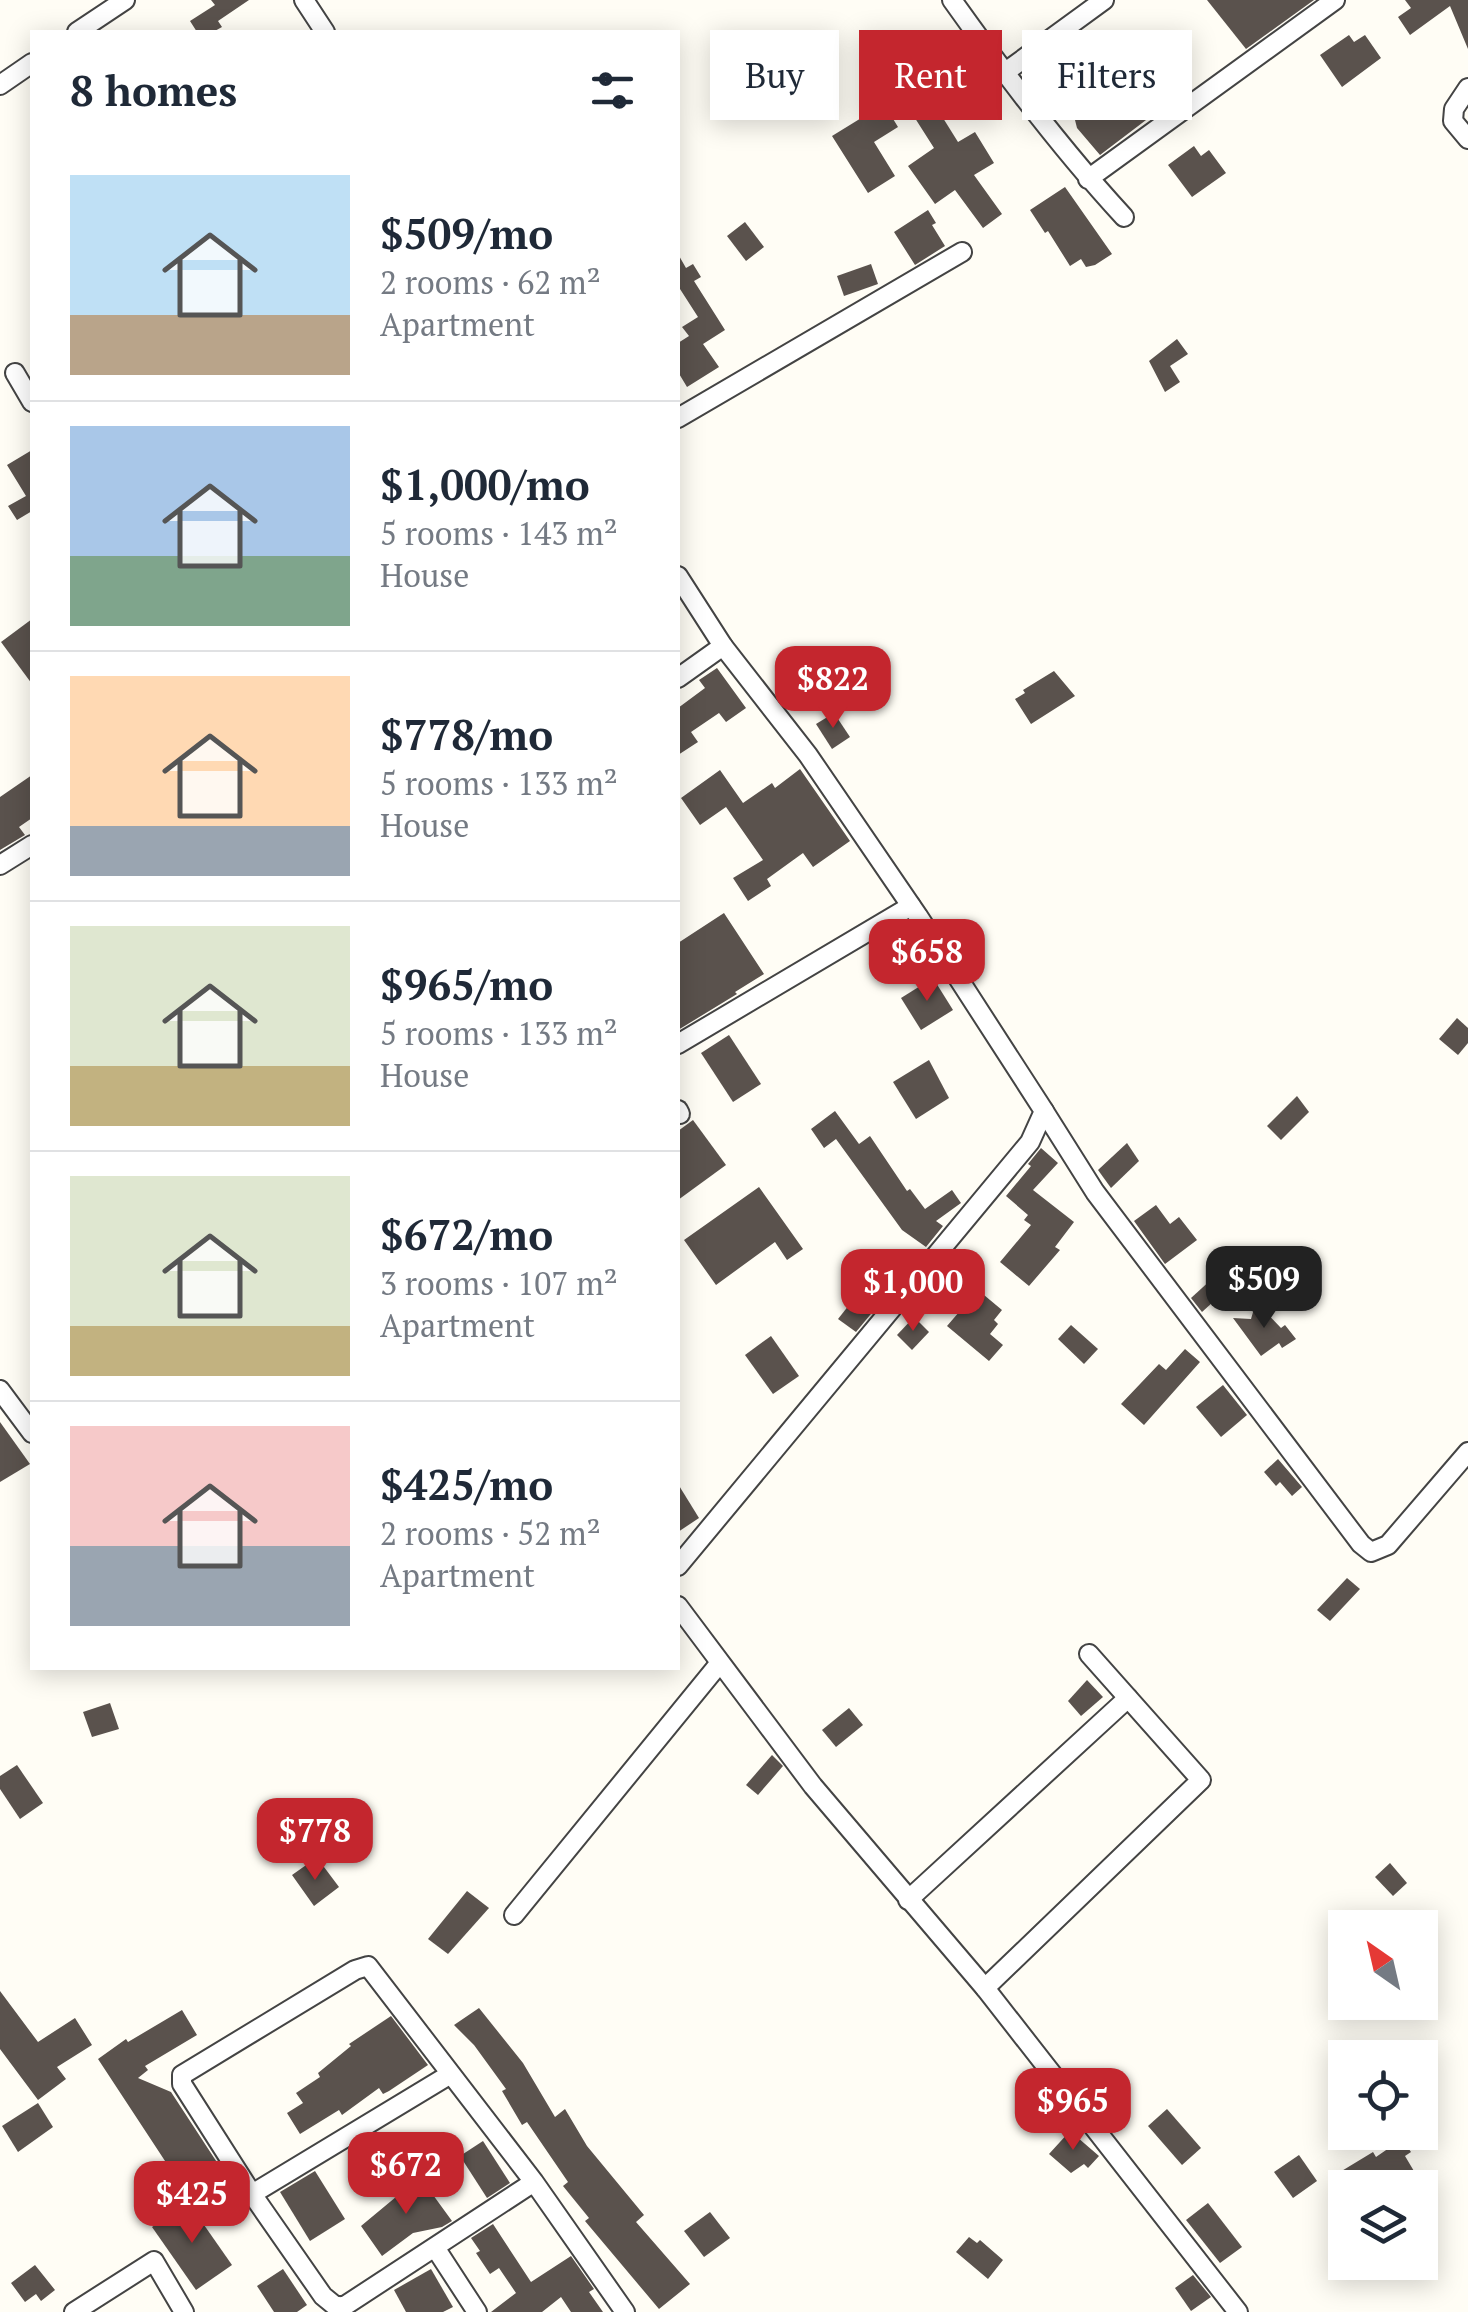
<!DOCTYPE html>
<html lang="en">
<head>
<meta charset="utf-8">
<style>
  body { margin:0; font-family:"PT Serif",serif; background:#f6f6f7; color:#1f2937; height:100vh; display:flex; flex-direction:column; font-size:38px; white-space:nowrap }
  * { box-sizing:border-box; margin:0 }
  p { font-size:32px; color:#747a83 }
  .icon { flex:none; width:55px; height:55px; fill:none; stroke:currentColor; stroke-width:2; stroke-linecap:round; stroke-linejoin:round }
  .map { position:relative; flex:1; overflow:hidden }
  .details { position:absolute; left:30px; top:30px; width:650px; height:1640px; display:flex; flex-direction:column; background:#fff; border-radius:0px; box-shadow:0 5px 25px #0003 }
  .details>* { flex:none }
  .guide { position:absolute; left:710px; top:30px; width:608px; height:90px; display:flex; gap:20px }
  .needle { width:65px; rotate:326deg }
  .buttons { position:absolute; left:1328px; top:1910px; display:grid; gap:20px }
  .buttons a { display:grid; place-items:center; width:110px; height:110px; border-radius:0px; background:#fff; box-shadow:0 5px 25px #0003; font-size:50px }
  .price { position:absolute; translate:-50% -85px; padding:0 22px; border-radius:20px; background:#c4262e; color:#fff; font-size:32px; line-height:65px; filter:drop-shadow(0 2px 5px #0008) }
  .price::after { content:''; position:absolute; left:50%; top:60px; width:30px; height:22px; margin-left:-15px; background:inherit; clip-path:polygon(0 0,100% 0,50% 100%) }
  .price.on { background:#222; color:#fff }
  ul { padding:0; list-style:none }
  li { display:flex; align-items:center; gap:30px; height:250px; padding:0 40px }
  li+li { border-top:2px solid #e0e1e3 }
  li span { display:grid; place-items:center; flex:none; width:280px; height:200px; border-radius:0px; color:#555 }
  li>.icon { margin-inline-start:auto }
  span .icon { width:120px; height:120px; fill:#fffc; stroke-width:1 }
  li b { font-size:42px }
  h2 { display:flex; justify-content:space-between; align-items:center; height:120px; padding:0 40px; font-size:42px }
  .pill { padding:0 35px; border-radius:0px; background:#fff; box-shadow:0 5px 25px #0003; font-size:35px; line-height:90px }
  .pill.on { background:#c4262e; color:#fff }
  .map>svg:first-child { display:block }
  .building { fill:#5a524d }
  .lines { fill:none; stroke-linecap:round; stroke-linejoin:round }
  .minor-casing { stroke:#444; stroke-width:22 }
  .minor { stroke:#fff; stroke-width:18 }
</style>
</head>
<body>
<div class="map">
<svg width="1468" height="2312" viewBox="0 0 1468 2312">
  <rect width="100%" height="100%" fill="#fffdf5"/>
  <g class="building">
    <polygon points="211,0 249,0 218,21 222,27 213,32 197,32 190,21 215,5"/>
    <polygon points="1207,0 1314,0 1246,49"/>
    <polygon points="1405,0 1468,0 1468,49 1450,6 1410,35 1398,17 1411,8"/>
    <polygon points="1349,35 1354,42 1365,35 1381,58 1342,87 1320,55"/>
    <polygon points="1146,61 1171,101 1100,155 1077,128 1075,120 1081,115 1080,112"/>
    <polygon points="933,102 958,142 975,132 994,163 974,175 1002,214 983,228 955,190 935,204 908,166 934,148 913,115"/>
    <polygon points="884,104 898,127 874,142 895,176 868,193 832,136"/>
    <polygon points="1194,146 1201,156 1209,150 1226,173 1192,197 1168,165"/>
    <polygon points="1065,187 1112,254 1095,265 1086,267 1081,259 1070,266 1048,231 1045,233 1030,210"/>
    <polygon points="928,210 936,223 932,225 945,246 915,265 894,232"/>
    <polygon points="745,222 764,247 746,261 727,236"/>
    <polygon points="678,254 686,268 693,264 701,277 694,281 725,330 703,344 719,367 687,387 678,372 678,343 689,336 682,327 698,317 680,289 678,291"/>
    <polygon points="871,264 878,284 844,296 837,276"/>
    <polygon points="1177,339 1188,354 1170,366 1180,382 1165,392 1149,361"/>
    <polygon points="32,450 32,511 17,520 8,506 26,496 7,465"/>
    <polygon points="32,619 32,684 1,642"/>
    <polygon points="717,668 746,708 726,722 719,713 691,732 698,742 678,755 678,708 705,688 699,680"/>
    <polygon points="1054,671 1075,696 1031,724 1015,699 1025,693 1023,690"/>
    <polygon points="834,713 850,737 832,749 816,724"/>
    <polygon points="800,769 850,841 813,867 803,853 767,879 771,886 748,901 733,878 763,860 726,807 700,825 681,798 720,770 743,803 772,783 775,788"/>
    <polygon points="32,775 32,818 19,827 25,835 0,850 0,797"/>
    <polygon points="724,913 764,974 735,992 737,994 678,1030 678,943"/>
    <polygon points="933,978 953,1010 921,1030 901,998"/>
    <polygon points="1457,1018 1468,1028 1468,1043 1458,1055 1439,1039"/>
    <polygon points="729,1035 761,1084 733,1102 701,1053"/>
    <polygon points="929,1060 949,1098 916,1119 893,1082"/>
    <polygon points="1297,1096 1309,1112 1281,1140 1267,1126"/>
    <polygon points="835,1111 859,1144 870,1136 907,1191 910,1189 925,1209 952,1190 961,1203 936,1221 943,1226 926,1247 902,1230 836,1139 824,1148 811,1129"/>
    <polygon points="693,1120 726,1165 678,1200 678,1131"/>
    <polygon points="1127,1143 1139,1161 1111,1188 1098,1170"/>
    <polygon points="1041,1148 1058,1163 1033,1190 1074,1222 1055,1247 1060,1250 1029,1286 1000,1262 1031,1225 1024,1220 1028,1215 1006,1196 1031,1166 1028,1164"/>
    <polygon points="759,1187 803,1249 787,1260 775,1242 716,1285 684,1240"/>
    <polygon points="1156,1205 1170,1224 1179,1217 1197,1240 1165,1264 1134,1221"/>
    <polygon points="1213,1278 1223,1293 1202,1312 1191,1298"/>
    <polygon points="978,1290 1002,1310 994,1320 998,1324 990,1334 1003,1345 989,1361 947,1326"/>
    <polygon points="857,1295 875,1309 856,1332 838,1319"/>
    <polygon points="1256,1302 1281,1328 1285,1325 1296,1339 1282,1348 1279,1343 1261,1356 1233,1318 1251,1319"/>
    <polygon points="914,1317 929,1332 912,1350 897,1335"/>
    <polygon points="1071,1325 1098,1349 1084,1364 1058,1339"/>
    <polygon points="771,1336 799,1376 773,1394 745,1355"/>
    <polygon points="1185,1349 1200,1362 1144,1425 1121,1404 1159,1364 1166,1370"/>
    <polygon points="1223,1385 1247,1415 1221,1437 1196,1407"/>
    <polygon points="0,1422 30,1464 0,1482"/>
    <polygon points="1278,1459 1302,1487 1292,1496 1280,1482 1276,1486 1264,1472"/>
    <polygon points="678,1484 699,1518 678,1532"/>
    <polygon points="1347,1578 1360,1589 1330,1621 1317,1610"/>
    <polygon points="1087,1680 1103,1697 1081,1716 1068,1701"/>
    <polygon points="110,1703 119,1729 92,1737 83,1712"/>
    <polygon points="849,1708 863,1725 836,1747 822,1730"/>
    <polygon points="772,1755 783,1766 758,1795 746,1785"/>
    <polygon points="17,1765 43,1803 20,1819 0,1789 0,1776"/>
    <polygon points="309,1863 313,1869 321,1863 339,1887 314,1906 292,1875"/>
    <polygon points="1390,1863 1407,1883 1393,1896 1375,1877"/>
    <polygon points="467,1891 489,1908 448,1954 428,1939"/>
    <polygon points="0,1991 38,2042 75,2018 92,2045 57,2067 66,2079 38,2100 0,2049"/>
    <polygon points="479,2008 523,2063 555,2117 565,2109 587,2146 644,2215 636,2222 690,2284 659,2309 585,2221 589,2218 563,2186 568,2182 527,2122 522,2125 502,2091 506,2089 474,2045 454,2025"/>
    <polygon points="182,2010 197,2035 145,2066 148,2070 138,2078 171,2092 222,2170 190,2199 98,2059 126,2039 128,2042"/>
    <polygon points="391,2016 428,2065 389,2091 383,2094 379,2088 342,2115 339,2110 300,2134 287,2113 303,2103 296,2093 320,2077 318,2073 351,2046 349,2044"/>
    <polygon points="38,2103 53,2127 18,2152 2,2126"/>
    <polygon points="1167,2109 1201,2148 1182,2165 1148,2126"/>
    <polygon points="1070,2131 1099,2156 1088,2168 1084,2164 1071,2173 1049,2154"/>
    <polygon points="1402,2139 1411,2152 1405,2156 1424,2188 1350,2188 1340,2172 1373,2152 1376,2157"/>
    <polygon points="483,2141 510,2183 487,2198 460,2156"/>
    <polygon points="1299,2155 1317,2181 1293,2198 1274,2172"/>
    <polygon points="315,2171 345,2219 310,2241 280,2192"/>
    <polygon points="420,2177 452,2221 442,2227 413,2233 382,2256 361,2226"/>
    <polygon points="188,2202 232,2265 196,2290 152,2227"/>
    <polygon points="1208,2203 1242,2247 1220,2263 1186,2220"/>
    <polygon points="710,2212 730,2238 704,2257 684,2231"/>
    <polygon points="493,2224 531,2282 571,2256 594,2289 589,2292 603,2312 571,2312 561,2297 542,2312 491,2312 516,2293 499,2268 490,2274 476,2253 480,2251 471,2238"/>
    <polygon points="969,2237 977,2243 980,2240 1003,2260 988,2279 956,2252"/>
    <polygon points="35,2265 55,2290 41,2301 36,2294 25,2302 11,2283"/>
    <polygon points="283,2269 307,2305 297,2312 274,2312 257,2286"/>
    <polygon points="431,2269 453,2307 443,2312 406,2312 394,2290"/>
    <polygon points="1193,2275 1211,2297 1191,2311 1175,2288"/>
  </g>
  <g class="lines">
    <defs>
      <g id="minor">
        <polyline points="304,0 325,32"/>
        <path d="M952,0C1006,76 1061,149 1124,217"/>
        <polyline points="77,32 125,0"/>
        <polyline points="1004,73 1104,0"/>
        <polyline points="0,85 32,63"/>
        <polyline points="1468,88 1454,109 1453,121 1468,139"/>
        <polyline points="1088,179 1335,0"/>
        <polyline points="15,373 32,402"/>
        <polyline points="678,418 962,252"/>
        <polyline points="678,576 723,646 808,755 918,916 1044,1111 1030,1142 678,1566"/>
        <polyline points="678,678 723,646"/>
        <polyline points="0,865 32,845"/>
        <polyline points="678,1044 911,906"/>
        <polyline points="678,1110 680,1114"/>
        <polyline points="1044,1111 1095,1192 1361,1544 1371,1552 1388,1545 1468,1452"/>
        <polyline points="0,1390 32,1433"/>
        <polyline points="678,1606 813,1786 985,1988 1238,2312"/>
        <polyline points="908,1900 1128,1698"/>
        <polyline points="514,1915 719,1664"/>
        <polyline points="985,1988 1201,1780 1089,1654"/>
        <polyline points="534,2182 343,2307 334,2305 323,2296 252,2194 182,2084 182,2075 355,1970 368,1966 534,2182 625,2312"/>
        <polyline points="252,2194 449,2075"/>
        <polyline points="436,2249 477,2312"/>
        <polyline points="74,2312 154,2261 184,2312"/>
      </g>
    </defs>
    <use href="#minor" class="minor-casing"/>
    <use href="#minor" class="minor"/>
  </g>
</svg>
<div class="buttons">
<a><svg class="needle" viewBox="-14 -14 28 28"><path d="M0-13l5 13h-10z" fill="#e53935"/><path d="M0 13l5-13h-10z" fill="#747a83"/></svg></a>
<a><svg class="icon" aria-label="locate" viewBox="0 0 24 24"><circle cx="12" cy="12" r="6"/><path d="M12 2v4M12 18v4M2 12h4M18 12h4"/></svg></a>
<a><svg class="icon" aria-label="layers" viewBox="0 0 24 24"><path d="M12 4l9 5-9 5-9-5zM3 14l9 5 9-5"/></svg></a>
</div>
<b class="price" style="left:833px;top:731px">$822</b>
<b class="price" style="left:927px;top:1004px">$658</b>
<b class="price on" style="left:1264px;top:1331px">$509</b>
<b class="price" style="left:913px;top:1334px">$1,000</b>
<b class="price" style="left:315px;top:1883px">$778</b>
<b class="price" style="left:1073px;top:2153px">$965</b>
<b class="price" style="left:406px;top:2217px">$672</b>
<b class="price" style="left:192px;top:2246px">$425</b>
<div class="guide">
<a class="pill">Buy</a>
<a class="pill on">Rent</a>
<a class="pill">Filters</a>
</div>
<section class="details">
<h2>8 homes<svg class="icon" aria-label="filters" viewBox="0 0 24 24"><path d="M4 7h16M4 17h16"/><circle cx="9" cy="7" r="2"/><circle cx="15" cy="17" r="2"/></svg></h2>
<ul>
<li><span style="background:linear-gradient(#bfe0f5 70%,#b9a48a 0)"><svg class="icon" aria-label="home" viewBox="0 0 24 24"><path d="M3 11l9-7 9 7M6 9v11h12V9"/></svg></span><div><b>$509/mo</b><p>2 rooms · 62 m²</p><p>Apartment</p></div></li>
<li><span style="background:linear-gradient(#a9c7e8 65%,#7fa58c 0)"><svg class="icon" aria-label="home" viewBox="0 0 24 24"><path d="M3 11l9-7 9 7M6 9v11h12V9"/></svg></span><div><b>$1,000/mo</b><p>5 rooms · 143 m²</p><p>House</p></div></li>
<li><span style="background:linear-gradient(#ffd9b3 75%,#9aa5b1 0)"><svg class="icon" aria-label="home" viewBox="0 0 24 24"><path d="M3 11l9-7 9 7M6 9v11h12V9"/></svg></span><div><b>$778/mo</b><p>5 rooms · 133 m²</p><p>House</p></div></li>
<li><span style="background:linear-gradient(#dfe7d0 70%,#c2b280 0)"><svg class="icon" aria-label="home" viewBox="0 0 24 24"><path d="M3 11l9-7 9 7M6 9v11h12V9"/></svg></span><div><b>$965/mo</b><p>5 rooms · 133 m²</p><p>House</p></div></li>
<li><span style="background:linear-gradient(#dfe7d0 75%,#c2b280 0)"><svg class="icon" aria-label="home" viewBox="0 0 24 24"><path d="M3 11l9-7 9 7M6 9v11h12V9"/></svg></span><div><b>$672/mo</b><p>3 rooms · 107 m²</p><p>Apartment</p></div></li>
<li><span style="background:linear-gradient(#f6c9c9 60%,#9aa5b1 0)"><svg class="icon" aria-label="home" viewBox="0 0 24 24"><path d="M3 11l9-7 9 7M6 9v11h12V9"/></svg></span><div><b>$425/mo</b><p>2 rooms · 52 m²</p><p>Apartment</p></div></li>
</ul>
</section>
</div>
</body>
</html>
